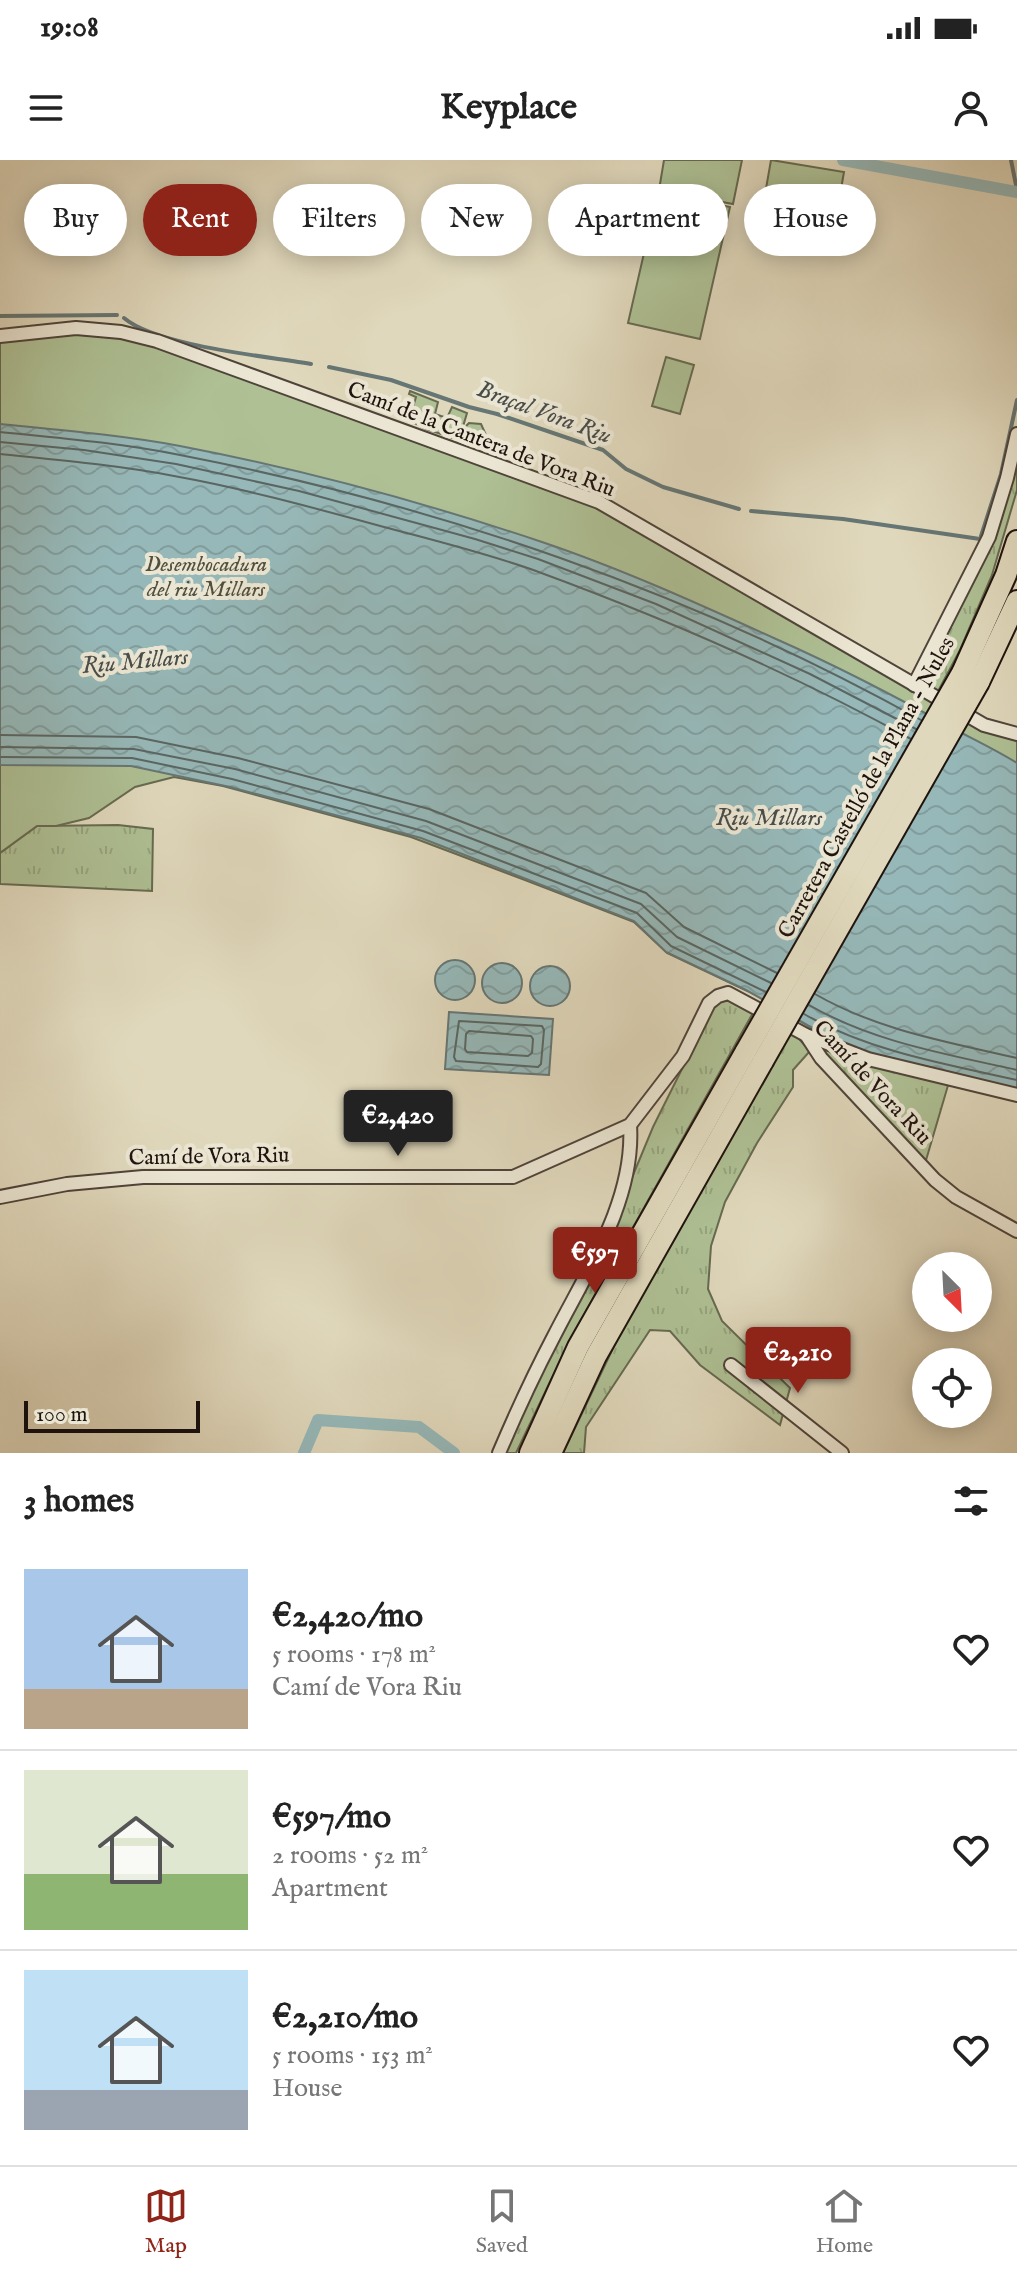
<!DOCTYPE html>
<html lang="en">
<head>
<meta charset="utf-8">
<style>
  body { margin:0; font-family:"IM FELL English",serif; background:#f6f6f6; color:#222; height:100vh; display:flex; flex-direction:column; font-size:30px; white-space:nowrap }
  * { box-sizing:border-box; margin:0 }
  p { font-size:26px; color:#767676 }
  .icon { flex:none; width:44px; height:44px; fill:none; stroke:currentColor; stroke-width:2; stroke-linecap:round; stroke-linejoin:round }
  .map { position:relative; height:1293px; overflow:hidden }
  .drawer { display:flex; flex-direction:column; background:#fff; flex:1 }
  .drawer>* { flex:none }
  .hud { position:absolute; left:24px; top:24px; width:970px; height:72px; display:flex; gap:16px }
  .needle { width:52px; rotate:156deg }
  .fabs { position:absolute; left:912px; top:1092px; display:grid; gap:16px }
  .fabs a { display:grid; place-items:center; width:80px; height:80px; border-radius:50%; background:#fff; box-shadow:0 4px 20px #0003; font-size:40px }
  .scale { position:absolute; left:24px; bottom:20px; width:176px; box-sizing:border-box; padding-left:8px; border:4px solid #1f130e; border-top:0; font-size:22px; line-height:28px; white-space:nowrap; color:#1f130e; -webkit-text-stroke:6px #ebe6d3; paint-order:stroke }
  .price { position:absolute; translate:-50% -68px; padding:0 18px; border-radius:8px; background:#8f2418; color:#fff; font-size:26px; line-height:52px; filter:drop-shadow(0 2px 4px #0008) }
  .price::after { content:''; position:absolute; left:50%; top:48px; width:24px; height:18px; margin-left:-12px; background:inherit; clip-path:polygon(0 0,100% 0,50% 100%) }
  .price.current { background:#222; color:#fff }
  ul { padding:0; list-style:none }
  li { display:flex; align-items:center; gap:24px; height:200px; padding:0 24px }
  li+li { border-top:2px solid #e0e0e0 }
  li span { display:grid; place-items:center; flex:none; width:224px; height:160px; border-radius:0px; color:#555 }
  li>.icon { margin-inline-start:auto }
  span .icon { width:96px; height:96px; fill:#fffc; stroke-width:1 }
  li b { font-size:34px }
  h2 { display:flex; justify-content:space-between; align-items:center; height:96px; padding:0 24px; font-size:34px }
  .chip { padding:0 28px; border-radius:36px; background:#fff; box-shadow:0 4px 20px #0003; font-size:28px; line-height:72px }
  .chip.current { background:#8f2418; color:#fff }
  .status { display:flex; justify-content:space-between; align-items:center; height:56px; padding:0 40px; background:#fff; direction:ltr }
  .status svg { height:22px; fill:currentColor }
  header { display:flex; justify-content:space-between; align-items:center; height:104px; padding:0 24px; background:#fff; font-size:36px; font-weight:700 }
  .tabs { display:flex; justify-content:space-around; align-items:center; height:112px; border-top:2px solid #e0e0e0; background:#fff; font-size:22px; color:#767676 }
  .tabs a { display:grid; justify-items:center; gap:4px }
  .tabs .current { color:#8f2418 }
  .map>svg:first-child { display:block }
  .grass { fill:url(#grass-tufts); stroke:#666a51; stroke-width:2 }
  .park { fill:#aec094; stroke:#666a51; stroke-width:2 }
  .water { fill:url(#water-waves); stroke:#667674; stroke-width:2 }
  .lines { fill:none; stroke-linecap:round; stroke-linejoin:round }
  .shore { stroke:#5a6663; stroke-width:2 }
  .stream { stroke:#667674; stroke-width:4 }
  .canal { stroke:#96b8b8; stroke-width:12 }
  .minor-casing { stroke:#4f443a; stroke-width:16 }
  .primary-casing { stroke:#1f130e; stroke-width:24 }
  .minor { stroke:#ebe6d3; stroke-width:12 }
  .primary { stroke:#e0d8bc; stroke-width:20 }
  .primary-bridge-casing { stroke:#1f130e; stroke-width:24; stroke-linecap:butt }
  .primary-bridge { stroke:#e0d8bc; stroke-width:20 }
  .labels { text-anchor:middle; dominant-baseline:central; stroke-width:8; stroke-linejoin:round; paint-order:stroke }
  .street-label { font-size:22px; fill:#1f130e; stroke:#ebe6d3 }
  .park-label { font-size:22px; font-style:italic; fill:#51503d; stroke:#ebe6d3 }
  .water-label { font-size:24px; font-style:italic; fill:#494d4a; stroke:#ebe6d3 }
</style>
</head>
<body>
<div class="status"><b>19:08</b><svg viewBox="0 0 49 12"><path d="M0 12V9h3v3zM5 12V6h3v6zM10 12V3h3v9zM15 12V0h3v12zM26 1h20v11H26zM47 4h2v5h-2z"/></svg></div>
<header><svg class="icon" aria-label="menu" viewBox="0 0 24 24"><path d="M4 6h16M4 12h16M4 18h16"/></svg>Keyplace<svg class="icon" aria-label="person" viewBox="0 0 24 24"><circle cx="12" cy="8" r="4"/><path d="M4 21q1-7 8-7t8 7"/></svg></header>
<div class="map">
<svg width="1017" height="1293" viewBox="0 0 1017 1293">
  <defs>
    <pattern id="grass-tufts" width="24" height="20" patternUnits="userSpaceOnUse" patternTransform="scale(2)"><rect width="24" height="20" fill="#aec094"/><path d="M3 7l-1-3M5 7V3M7 7l1-3M15 17l-1-3M17 17v-4M19 17l1-3" fill="none" stroke="#95a47e"/></pattern>
    <pattern id="water-waves" width="16" height="10" patternUnits="userSpaceOnUse" patternTransform="scale(2)"><rect width="16" height="10" fill="#96b8b8"/><path d="M0 5q4-4 8 0t8 0" fill="none" stroke="#819d9d"/></pattern>
  </defs>
  <rect width="100%" height="100%" fill="#e0d8bc"/>
  <filter id="stains"><feTurbulence type="fractalNoise" baseFrequency=".0025" numOctaves="4"/><feColorMatrix values="0 0 0 0 .2 0 0 0 0 .09 0 0 0 0 .02 0 0 0 .5 -.17"/></filter>
  <radialGradient id="worn" r=".72"><stop offset=".6" stop-color="#630" stop-opacity="0"/><stop offset="1" stop-color="#630" stop-opacity=".3"/></radialGradient>
  <g class="grass">
    <polygon points="1017,287 1017,330 992,415 960,490 936,535 919,519 956,448"/>
    <polygon points="118,665 153,669 152,731 0,724 0,693 37,666"/>
    <polygon points="726,837 754,851 570,1180 516,1293 504,1293 530,1231 604,1085 653,967 711,851"/>
    <polygon points="791,870 810,891 793,910 793,927 757,983 725,1042 711,1086 708,1129 722,1161 790,1228 780,1265 700,1205 670,1171 650,1170 586,1267 584,1293 563,1293 617,1180"/>
    <polygon points="809,877 949,922 924,1007"/>
  </g>
  <g class="park">
    <polygon points="664,0 742,0 733,44 659,30"/>
    <polygon points="771,0 844,12 837,52 764,40"/>
    <polygon points="658,32 730,47 700,179 628,163"/>
    <polygon points="73,174 126,179 183,195 594,345 927,538 1017,578 1017,930 879,897 830,879 758,836 667,793 634,762 525,720 411,677 223,626 174,617 135,627 89,658 56,666 37,666 0,693 0,180"/>
    <polygon points="666,197 694,205 680,254 652,246"/>
    <path d="M410,231L438,242L435,254L447,258L452,247L467,253L462,270L469,263L481,264L486,275C480,291 464,287 462,271L459,280L426,269L403,257L406,245L413,247L416,237L409,234Z"/>
  </g>
  <g class="water">
    <path d="M0,264C60,270 120,275 180,286C300,309 426,343 542,382C622,409 699,444 776,479C837,506 895,536 954,569C975,580 996,590 1017,603V929L879,896L832,879L746,830L666,792L634,761L421,678L230,627L131,606L0,605Z"/>
    <circle cx="455" cy="820" r="20"/>
    <circle cx="502" cy="823" r="20"/>
    <circle cx="550" cy="826" r="20"/>
    <polygon points="449,852 553,859 549,915 445,909"/>
  </g>
  <g class="lines">
    <g class="shore">
      <path d="M0,272C60,278 120,283 180,295C438,345 691,432 921,560"/>
      <polyline points="0,282 84,290 176,304 299,331 475,379 538,399 656,444 810,514 916,569"/>
      <path d="M0,294C58,300 116,305 174,316C241,328 307,346 373,364C428,379 483,392 536,411C664,458 791,513 911,579"/>
      <polyline points="0,575 136,577 238,598 429,649 646,733 684,767 777,813"/>
      <polyline points="0,587 134,589 235,609 426,661 641,744 677,777 771,823"/>
      <polyline points="0,597 132,598 232,619 423,671 637,753 671,786 766,832"/>
      <path d="M815,834C877,870 948,882 1017,898"/>
      <path d="M809,845C873,882 946,894 1017,910"/>
      <path d="M804,854C869,891 944,904 1017,920"/>
      <polygon points="459,861 542,866 544,870 541,904 538,907 456,901 454,897"/>
      <polygon points="469,871 531,876 533,879 532,893 528,896 467,892 465,889 466,874"/>
    </g>
    <g class="stream">
      <polyline points="1011,0 1017,30"/>
      <polyline points="0,156 117,155"/>
      <path d="M124,158C157,186 265,196 311,204"/>
      <polyline points="329,207 391,220 469,247 497,254 603,290 626,309 663,327 739,349"/>
      <polyline points="751,351 843,359 980,379"/>
      <polyline points="981,376 1001,314 1017,240"/>
    </g>
    <g class="canal">
      <polyline points="843,0 1017,32"/>
      <polyline points="304,1293 318,1260 419,1267 454,1293"/>
    </g>
    <defs>
      <g id="minor">
        <polyline points="0,176 76,168 121,172 157,181 599,342 984,565 1017,574"/>
        <polyline points="914,525 989,377 1007,318 1017,274"/>
        <polyline points="806,875 821,898 935,1020 956,1037 1017,1071"/>
        <polyline points="0,1037 67,1024 143,1017 513,1017 630,965 683,896 709,843 718,836 728,833 806,875 868,899 1017,935"/>
        <polyline points="731,1205 842,1293"/>
        <path d="M499,1293C516,1253 534,1214 554,1176C587,1111 635,1040 630,965"/>
      </g>
      <g id="primary">
        <polyline points="962,513 1006,415 1017,381"/>
        <polyline points="979,522 1017,441"/>
        <polyline points="530,1293 578,1187 746,891"/>
        <polyline points="551,1293 596,1196 763,901"/>
      </g>
    </defs>
    <use href="#minor" class="minor-casing"/>
    <use href="#primary" class="primary-casing"/>
    <use href="#minor" class="minor"/>
    <use href="#primary" class="primary"/>
    <defs>
      <g id="primary-bridge">
        <polyline points="746,891 962,513"/>
        <polyline points="763,901 979,522"/>
      </g>
    </defs>
    <use href="#primary-bridge" class="primary-bridge-casing"/>
    <use href="#primary-bridge" class="primary-bridge"/>
  </g>
  <g class="labels">
    <g class="street-label">
      <text transform="translate(481 280) rotate(21)">Camí de la Cantera de Vora Riu</text>
      <text transform="translate(867 628) rotate(-61)">Carretera Castelló de la Plana - Nules</text>
      <text transform="translate(872 923) rotate(47)">Camí de Vora Riu</text>
      <text transform="translate(209 997) rotate(-1)">Camí de Vora Riu</text>
    </g>
    <g class="park-label">
      <text x="206" y="405">Desembocadura<tspan x="206" dy="25">del riu Millars</tspan></text>
    </g>
    <g class="water-label">
      <text transform="translate(544 253) rotate(20)">Braçal Vora Riu</text>
      <text transform="translate(135 502) rotate(-5)">Riu Millars</text>
      <text x="769" y="658">Riu Millars</text>
    </g>
  </g>
  <rect width="100%" height="100%" filter="url(#stains)"/>
  <rect width="100%" height="100%" fill="url(#worn)"/>
</svg>
<div class="fabs">
<a><svg class="needle" viewBox="-14 -14 28 28"><path d="M0-13l5 13h-10z" fill="#e53935"/><path d="M0 13l5-13h-10z" fill="#767676"/></svg></a>
<a><svg class="icon" aria-label="locate" viewBox="0 0 24 24"><circle cx="12" cy="12" r="6"/><path d="M12 2v4M12 18v4M2 12h4M18 12h4"/></svg></a>
</div>
<div class="scale">100 m</div>
<b class="price current" style="left:398px;top:998px">€2,420</b>
<b class="price" style="left:595px;top:1135px">€597</b>
<b class="price" style="left:798px;top:1235px">€2,210</b>
<div class="hud">
<a class="chip">Buy</a>
<a class="chip current">Rent</a>
<a class="chip">Filters</a>
<a class="chip">New</a>
<a class="chip">Apartment</a>
<a class="chip">House</a>
</div>
</div>
<section class="drawer">
<h2>3 homes<svg class="icon" aria-label="filters" viewBox="0 0 24 24"><path d="M4 7h16M4 17h16"/><circle cx="9" cy="7" r="2"/><circle cx="15" cy="17" r="2"/></svg></h2>
<ul>
<li><span style="background:linear-gradient(#a9c7e8 75%,#b9a48a 0)"><svg class="icon" aria-label="home" viewBox="0 0 24 24"><path d="M3 11l9-7 9 7M6 9v11h12V9"/></svg></span><div><b>€2,420/mo</b><p>5 rooms · 178 m²</p><p>Camí de Vora Riu</p></div><svg class="icon" aria-label="heart" viewBox="0 0 24 24"><path d="M12 20l-8-8c-3-5 5-10 8-4 3-6 11-1 8 4z"/></svg></li>
<li><span style="background:linear-gradient(#dfe7d0 65%,#8fb573 0)"><svg class="icon" aria-label="home" viewBox="0 0 24 24"><path d="M3 11l9-7 9 7M6 9v11h12V9"/></svg></span><div><b>€597/mo</b><p>2 rooms · 52 m²</p><p>Apartment</p></div><svg class="icon" aria-label="heart" viewBox="0 0 24 24"><path d="M12 20l-8-8c-3-5 5-10 8-4 3-6 11-1 8 4z"/></svg></li>
<li><span style="background:linear-gradient(#bfe0f5 75%,#9aa5b1 0)"><svg class="icon" aria-label="home" viewBox="0 0 24 24"><path d="M3 11l9-7 9 7M6 9v11h12V9"/></svg></span><div><b>€2,210/mo</b><p>5 rooms · 153 m²</p><p>House</p></div><svg class="icon" aria-label="heart" viewBox="0 0 24 24"><path d="M12 20l-8-8c-3-5 5-10 8-4 3-6 11-1 8 4z"/></svg></li>
</ul>
</section>
<nav class="tabs">
<a class="current"><svg class="icon" aria-label="map" viewBox="0 0 24 24"><path d="M3 6l6-2 6 2 6-2v14l-6 2-6-2-6 2zM9 4v14M15 6v14"/></svg>Map</a>
<a><svg class="icon" aria-label="saved" viewBox="0 0 24 24"><path d="M7 4h10v16l-5-4-5 4z"/></svg>Saved</a>
<a><svg class="icon" aria-label="home" viewBox="0 0 24 24"><path d="M3 11l9-7 9 7M6 9v11h12V9"/></svg>Home</a>
</nav>
</body>
</html>
